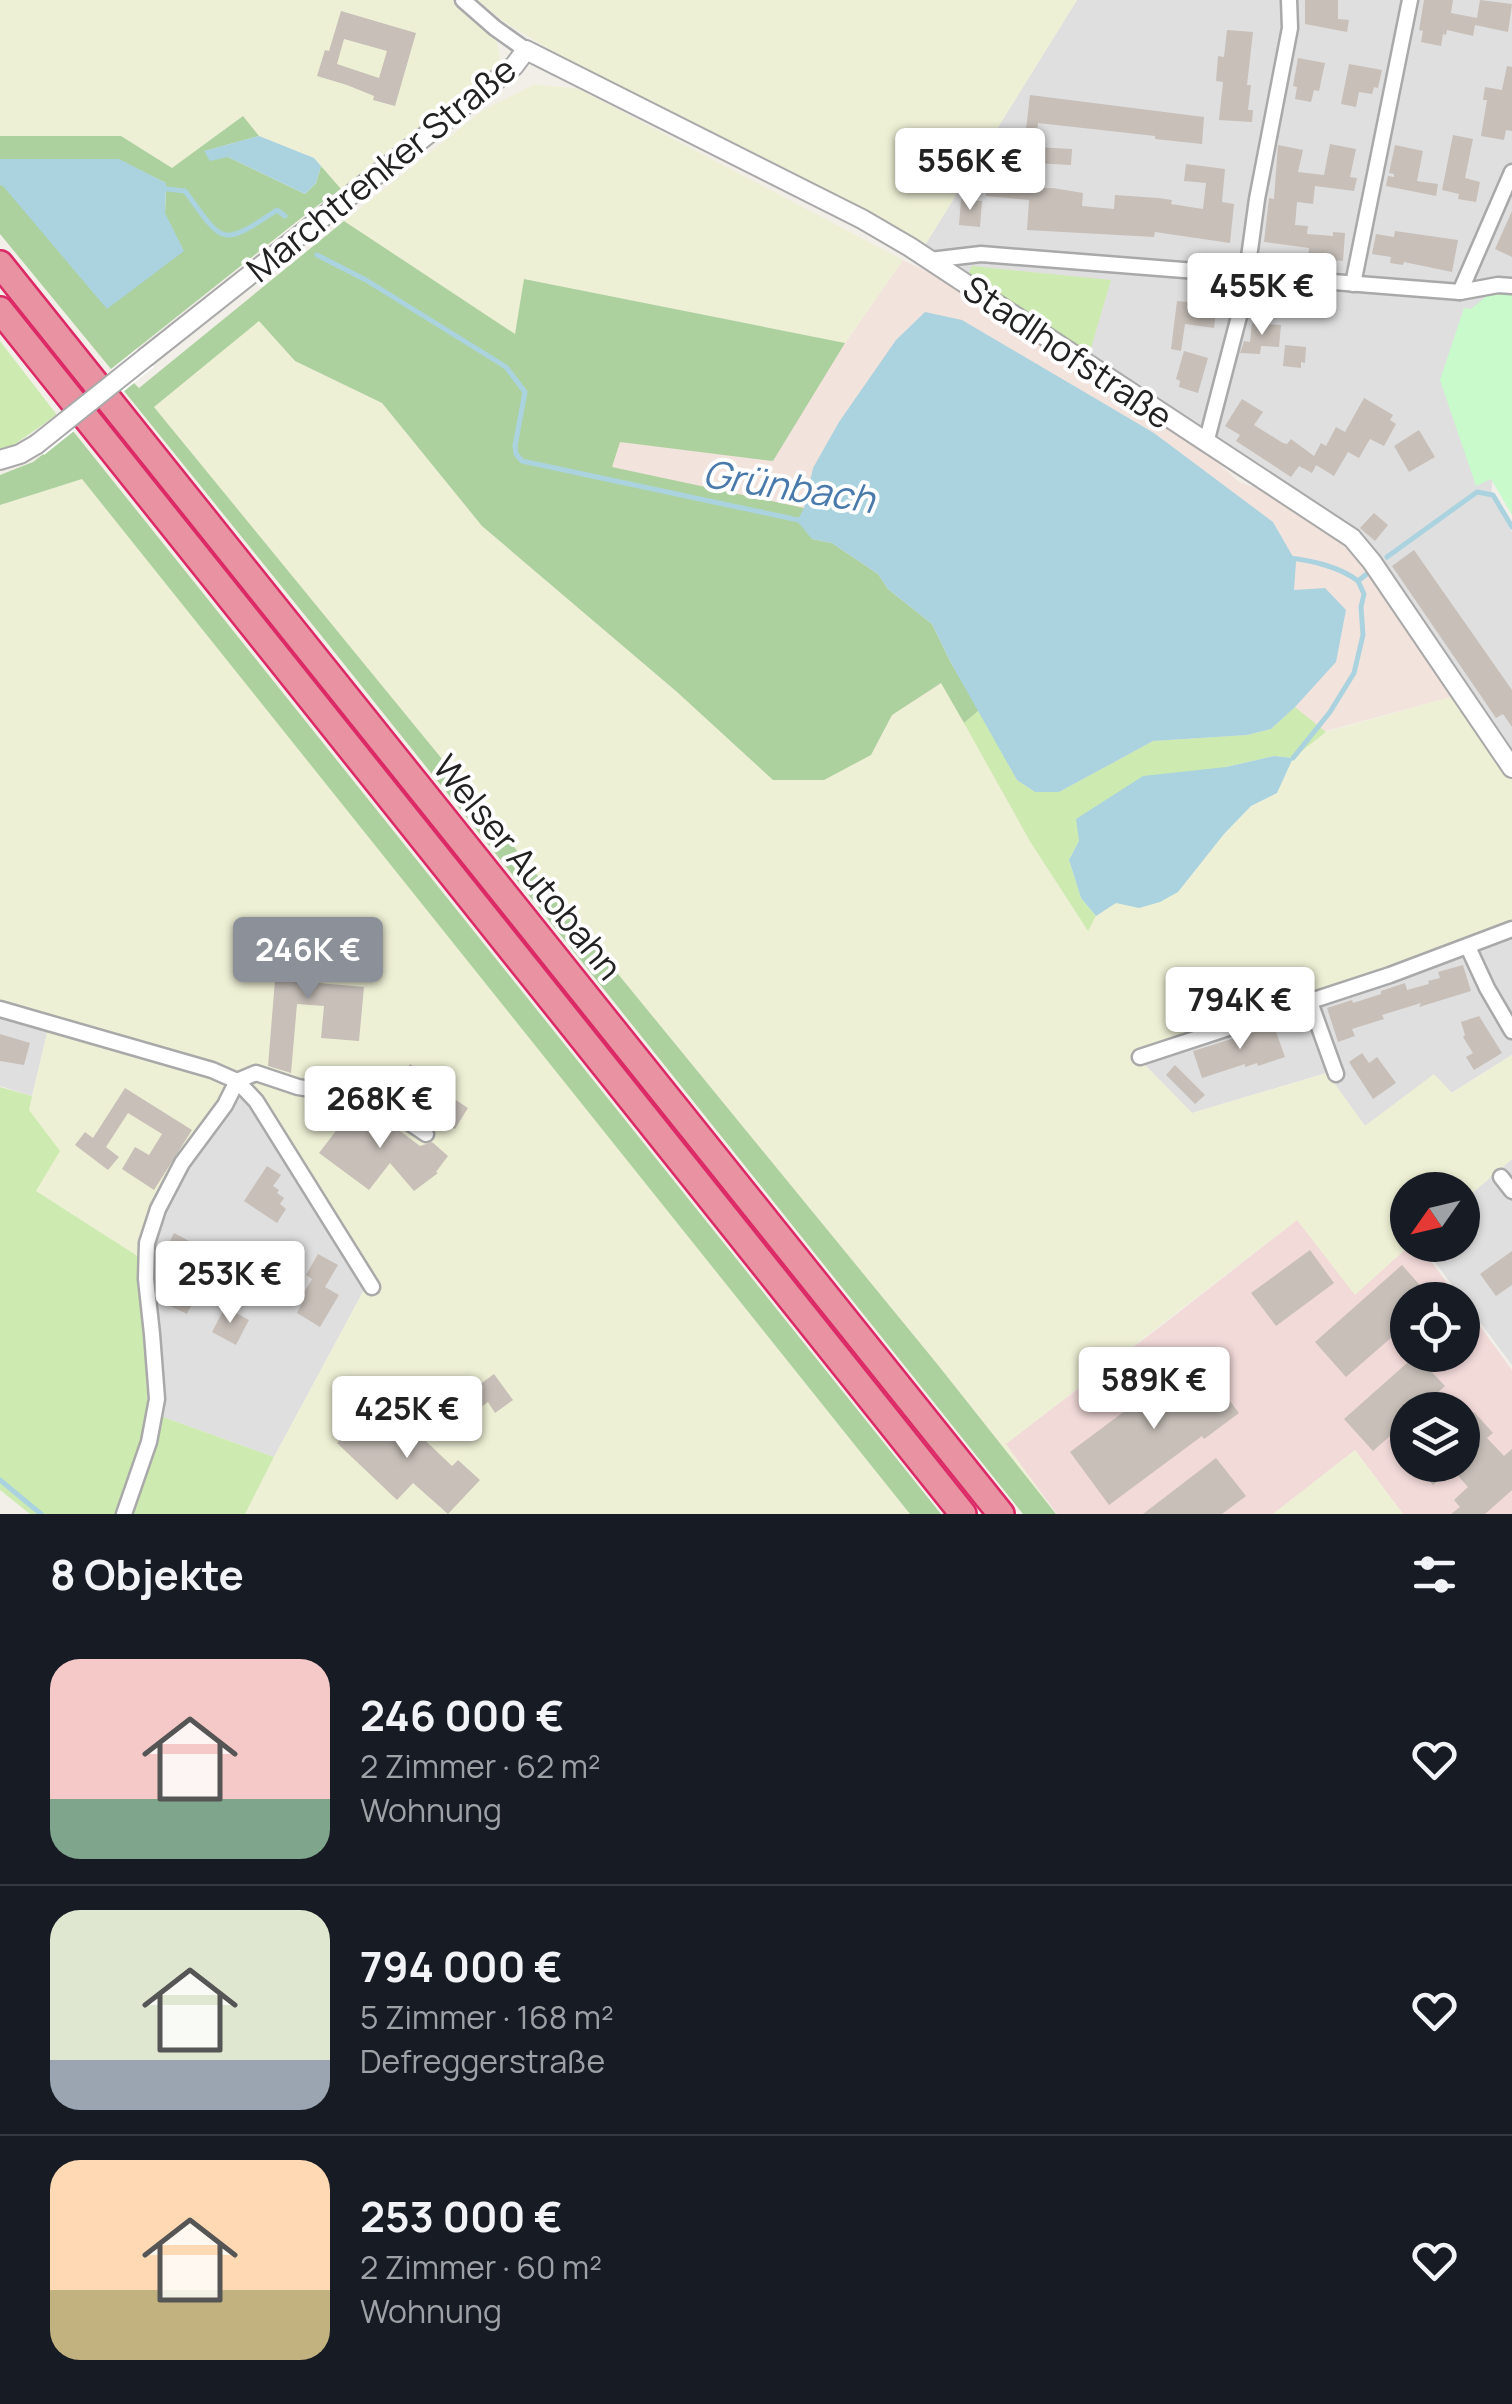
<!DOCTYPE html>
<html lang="de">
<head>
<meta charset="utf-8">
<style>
  body { margin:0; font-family:Manrope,sans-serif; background:#20242c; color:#f1f3f6; height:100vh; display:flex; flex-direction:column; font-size:38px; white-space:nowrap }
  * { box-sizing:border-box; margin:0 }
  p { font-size:32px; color:#9ea1a6 }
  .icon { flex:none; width:55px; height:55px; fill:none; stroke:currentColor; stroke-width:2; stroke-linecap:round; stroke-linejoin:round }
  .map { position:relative; height:1514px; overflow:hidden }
  .sheet { display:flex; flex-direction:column; background:#171b24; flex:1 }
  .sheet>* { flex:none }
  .needle { width:65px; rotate:236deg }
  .buttons { position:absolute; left:1390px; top:1172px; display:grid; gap:20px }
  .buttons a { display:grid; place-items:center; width:90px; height:90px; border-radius:50%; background:#171b24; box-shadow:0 2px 8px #0004; font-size:50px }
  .price { position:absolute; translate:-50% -85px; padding:0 22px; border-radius:10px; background:#fff; color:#222; font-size:32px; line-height:65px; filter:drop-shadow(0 2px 5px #0008) }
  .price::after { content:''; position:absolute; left:50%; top:60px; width:30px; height:22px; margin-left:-15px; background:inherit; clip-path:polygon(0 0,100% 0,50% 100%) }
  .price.current { background:#8c9099; color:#fff }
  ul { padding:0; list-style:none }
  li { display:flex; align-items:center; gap:30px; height:250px; padding:0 50px }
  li+li { border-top:2px solid #363941 }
  li span { display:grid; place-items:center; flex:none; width:280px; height:200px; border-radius:30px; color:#555 }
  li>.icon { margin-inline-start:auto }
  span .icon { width:120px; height:120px; fill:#fffc; stroke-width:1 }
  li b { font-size:42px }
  h2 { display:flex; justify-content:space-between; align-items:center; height:120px; padding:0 50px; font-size:42px }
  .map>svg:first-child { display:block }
  .residential { fill:#e0dfdf }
  .commercial { fill:#f2dad9; fill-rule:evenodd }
  .military { fill:#f3e3dd }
  .farmland { fill:#eef0d5 }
  .grass { fill:#cdebb0 }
  .forest { fill:#add19e }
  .park { fill:#c8facc }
  .water { fill:#aad3df }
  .pier { fill:#fff }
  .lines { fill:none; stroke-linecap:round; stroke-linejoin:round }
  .stream { stroke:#aad3df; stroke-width:5 }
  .building { fill:#c7bfb8; fill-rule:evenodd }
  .minor-casing { stroke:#a9a9a9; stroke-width:19 }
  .tertiary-casing { stroke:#a9a9a9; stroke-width:22 }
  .motorway-casing { stroke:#dc2a67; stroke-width:30 }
  .minor { stroke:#fff; stroke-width:14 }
  .tertiary { stroke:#fff; stroke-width:18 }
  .motorway { stroke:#e892a2; stroke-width:25 }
  .tertiary-bridge-casing { stroke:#a9a9a9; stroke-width:22; stroke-linecap:butt }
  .tertiary-bridge { stroke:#fff; stroke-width:18 }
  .labels { text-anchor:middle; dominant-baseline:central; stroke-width:8; stroke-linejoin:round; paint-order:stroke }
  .street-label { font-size:35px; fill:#222; stroke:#fff }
  .water-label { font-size:38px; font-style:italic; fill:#4a7aab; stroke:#fff }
</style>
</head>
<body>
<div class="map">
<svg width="1512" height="1514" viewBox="0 0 1512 1514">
  <rect width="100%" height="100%" fill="#f2efe9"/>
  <g class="residential">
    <polygon points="1077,0 1512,0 1512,290 1491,496 1512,532 1512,754 1368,542 925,245"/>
    <polygon points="1512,925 1512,1055 1451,1093 1434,1075 1365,1126 1326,1073 1192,1113 1143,1063"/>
    <polygon points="0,1018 48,1029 32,1096 0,1086"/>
    <polygon points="243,1073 372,1275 274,1457 163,1417 148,1409 139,1257 148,1215 205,1121 231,1083"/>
    <polygon points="1512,1159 1512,1365 1422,1245 1462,1245 1463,1201"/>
  </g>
  <path class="commercial" d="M1298,1219L1355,1294L1410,1245H1419L1460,1300H1408V1355H1462L1463,1303L1512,1370V1514H1403L1355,1450L1273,1514H1057L1005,1444L1169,1320ZM1408,1410H1462V1465H1408Z"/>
  <polygon class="military" points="903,260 939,277 1214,459 1239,482 1264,491 1342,541 1364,563 1455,696 1259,749 1031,843 596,492 515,334 845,343"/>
  <g class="farmland">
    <polygon points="0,0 452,0 468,18 496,39 501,62 341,189 314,158 259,136 243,116 172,168 121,136 0,136"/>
    <polygon points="478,0 1077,0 925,245 765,158 559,55 504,22"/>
    <polygon points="535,84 579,89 903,260 845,343 525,279 515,334 344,221 483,110"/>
    <polygon points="259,320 295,361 382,403 482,526 677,692 773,780 871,755 892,715 942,683 1031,843 1088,931 1096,916 1116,902 1178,892 1224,834 1251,806 1277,793 1293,758 1326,732 1455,696 1512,780 1512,925 1143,1063 1192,1113 1327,1073 1365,1126 1434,1074 1452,1093 1512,1055 1512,1159 1463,1201 1462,1190 1408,1190 1408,1245 1410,1245 1355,1295 1297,1220 1006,1444 1056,1514 938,1365 154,407"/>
    <polygon points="82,479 196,619 910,1514 245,1514 274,1457 372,1275 243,1073 0,1001 0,505"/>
    <polygon points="48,1029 231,1083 148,1215 139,1257 36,1191 29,1109"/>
    <polygon points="1355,1450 1403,1514 1273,1514"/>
  </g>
  <g class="grass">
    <polygon points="972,266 1111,280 1089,355 968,274"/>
    <polygon points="0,341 57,415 12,446 0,450"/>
    <polygon points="1295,707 1326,732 1293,758 1274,756 1226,767 1079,841 1069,860 1081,898 1096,916 1088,931 1031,843 964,723 979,710 1017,780 1035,792 1059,792 1153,741 1247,735 1271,729"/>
    <polygon points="0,1087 32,1096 29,1110 60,1151 36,1191 139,1257 148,1409 163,1417 274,1457 245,1514 30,1514 0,1490"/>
  </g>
  <g class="forest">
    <polygon points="243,116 259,136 205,151 228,157 305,194 316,183 321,166 341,189 310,211 111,369 0,234 0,185 165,213 166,183 119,160 0,159 0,136 121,136 172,168"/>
    <polygon points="344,221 515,334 524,279 845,343 773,461 620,442 612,467 804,508 812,539 832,543 878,574 888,589 932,624 951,663 979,710 964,723 941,683 892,715 871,755 824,780 773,780 677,692 482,526 382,403 295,361 259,321 154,407 938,1365 1056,1514 1023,1514 316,629 124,391 134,383 139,388"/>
    <polygon points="73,431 941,1514 910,1514 82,479 0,505 0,475 33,462"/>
  </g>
  <polygon class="park" points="1495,289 1512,291 1512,515 1491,479 1476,486 1440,380 1464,308 1471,309"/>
  <g class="water">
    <polygon points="259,136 314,158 321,166 316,183 305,194 228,157 210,161 204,151"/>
    <polygon points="0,159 119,159 166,183 165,213 184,251 107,309 3,186 0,185"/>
    <polygon points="925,312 962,320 1154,433 1273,522 1296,562 1294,590 1325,588 1346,610 1336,662 1295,707 1271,729 1247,735 1153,741 1059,792 1035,792 1017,780 951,663 932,624 888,589 878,574 832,543 812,539 797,521 804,508 813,468 839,422 896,340"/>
    <polygon points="1274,756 1293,758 1277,793 1251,806 1224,834 1178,892 1160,902 1139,908 1116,903 1096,916 1081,898 1069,860 1079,841 1076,819 1143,776 1226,767"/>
  </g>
  <polygon class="pier" points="138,348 154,367 44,455 31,435"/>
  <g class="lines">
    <g class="stream">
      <path d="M159,188L185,191C224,244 220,248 277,210L285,216"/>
      <polyline points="317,255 366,280 506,367 525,392 515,446 516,454 522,461 803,521"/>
      <polyline points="1387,557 1477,492 1493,495 1512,527"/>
      <path d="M1288,558C1311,560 1340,567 1358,581L1368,573"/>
      <polyline points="1293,758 1330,712 1354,673 1363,635 1361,607 1364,594 1358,581"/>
      <polyline points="0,1480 41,1514"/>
    </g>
  </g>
  <g class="building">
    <polygon points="1305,0 1338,0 1338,19 1349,20 1347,32 1305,24"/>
    <polygon points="1424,0 1453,0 1451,13 1477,18 1480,0 1512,4 1508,32 1475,25 1473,36 1447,30 1446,35 1443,34 1441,46 1421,42 1423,31 1419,30"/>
    <path d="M341,11L416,33L395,106L373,100L374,96L347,85L317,76L325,50L329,51ZM344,39L387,51L379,78L337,64Z"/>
    <polygon points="1227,30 1253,32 1247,85 1251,85 1248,110 1253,110 1252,122 1219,120 1223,82 1216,81 1218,56 1224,57"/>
    <polygon points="1298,58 1325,63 1319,91 1314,90 1311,102 1295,99 1297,87 1293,86"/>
    <polygon points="1349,64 1382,70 1378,88 1374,87 1372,94 1359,92 1356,107 1341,104"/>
    <polygon points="1507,66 1512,67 1512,131 1506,130 1504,140 1481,136 1487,100 1483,100 1485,87 1502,90"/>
    <polygon points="1030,95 1204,117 1202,144 1155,139 1155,136 1038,123 1036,147 1072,149 1071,165 1035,163 1035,165 1019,164 1017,188 1053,188 1083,193 1082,206 1114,209 1115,195 1158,198 1172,200 1171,204 1203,209 1206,183 1184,181 1186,164 1225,169 1222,202 1234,204 1230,243 1155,232 1154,237 1027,230 1029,200 986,196 986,187 997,187 999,136 1025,138"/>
    <polygon points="1453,135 1473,139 1465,178 1480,182 1476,202 1458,199 1459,194 1442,190"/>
    <polygon points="1330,144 1356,149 1350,177 1357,178 1354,191 1315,186 1313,204 1297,202 1295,225 1308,226 1307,234 1333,236 1333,232 1345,233 1343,261 1308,258 1309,248 1264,242 1269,198 1274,199 1278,145 1303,150 1298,172 1324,175"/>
    <polygon points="1395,145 1423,151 1417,181 1438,184 1436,196 1386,186 1388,176 1394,177 1394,174 1389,173"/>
    <polygon points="961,199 982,201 980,227 959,225"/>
    <polygon points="1512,211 1512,257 1495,249"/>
    <polygon points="1395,231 1458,240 1452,272 1404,262 1403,265 1390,263 1391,257 1372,254 1376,234 1394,237"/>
    <polygon points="1188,300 1217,303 1214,328 1185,324 1181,351 1171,349 1177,301 1188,302"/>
    <polygon points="1252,323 1281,325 1279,347 1261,346 1260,354 1240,353 1244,341 1250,342"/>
    <polygon points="1285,345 1306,347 1305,363 1301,362 1301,368 1283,366"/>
    <polygon points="1184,351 1208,358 1198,393 1179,387 1180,381 1176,379"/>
    <polygon points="1364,398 1393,415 1390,420 1396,424 1384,446 1370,439 1359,458 1348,452 1334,476 1316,465 1312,473 1299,466 1291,477 1236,441 1240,435 1225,426 1242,399 1263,412 1254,425 1283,443 1287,444 1291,439 1314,456 1321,443 1326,446 1336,427 1345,432"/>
    <polygon points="1419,430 1435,457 1409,472 1394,446"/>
    <polygon points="1374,513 1388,525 1375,541 1360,528"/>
    <polygon points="1414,550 1512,690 1512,727 1503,714 1496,718 1392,566"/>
    <polygon points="271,941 320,947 319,960 310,959 308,982 364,987 359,1041 321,1038 324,1006 297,1004 291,1073 268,1066 276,968 269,967"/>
    <polygon points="1463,965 1471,991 1419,1007 1421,1003 1382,1015 1384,1019 1352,1029 1355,1036 1338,1042 1327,1008 1352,1000 1353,1003 1381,994 1381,991 1405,983 1407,990 1429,984 1428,981 1440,978 1438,972"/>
    <polygon points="1479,1016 1502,1053 1474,1070 1466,1057 1473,1053 1463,1037 1465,1035 1461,1022"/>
    <polygon points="1274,1026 1285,1057 1258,1066 1257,1063 1245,1067 1245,1064 1202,1078 1193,1051"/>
    <polygon points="0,1034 30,1043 24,1065 0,1061"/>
    <polygon points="1362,1053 1369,1063 1377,1057 1396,1083 1373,1099 1349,1062"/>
    <polygon points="410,1064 442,1085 439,1089 468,1108 455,1129 393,1090"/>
    <polygon points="1175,1065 1205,1095 1195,1104 1166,1075"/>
    <polygon points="125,1088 192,1130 154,1190 122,1169 135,1147 149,1155 162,1134 128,1113 106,1147 119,1157 108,1170 75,1145 85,1132 93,1138"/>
    <polygon points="355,1106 380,1116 420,1146 432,1142 448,1156 436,1172 438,1173 414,1191 390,1163 369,1190 319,1153"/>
    <polygon points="267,1166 281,1175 273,1186 279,1190 277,1193 284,1198 280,1204 286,1209 277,1223 244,1201"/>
    <polygon points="174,1233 199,1246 183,1278 158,1265"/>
    <polygon points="1310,1250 1334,1283 1276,1326 1251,1293"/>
    <polygon points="1512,1251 1512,1285 1496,1296 1480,1274"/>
    <polygon points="318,1254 338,1265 325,1287 339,1295 320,1327 297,1313 302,1303 299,1301 312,1279 306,1275"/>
    <polygon points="1402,1265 1433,1300 1408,1300 1408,1323 1346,1377 1315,1342"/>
    <polygon points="173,1280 198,1292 187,1314 162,1302"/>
    <polygon points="225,1307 249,1320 236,1345 212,1332"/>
    <polygon points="1416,1355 1445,1386 1419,1410 1408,1410 1408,1420 1373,1451 1344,1419"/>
    <polygon points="1202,1364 1239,1413 1204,1439 1202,1436 1109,1505 1070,1452 1185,1366 1191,1373"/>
    <polygon points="494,1374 513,1400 495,1413 488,1402 458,1424 436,1393 456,1379 467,1394"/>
    <polygon points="388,1405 452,1466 458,1460 480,1480 448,1514 413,1483 397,1500 337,1443 358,1421 365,1428"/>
    <polygon points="1474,1412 1493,1433 1487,1438 1504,1456 1512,1449 1512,1490 1485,1514 1451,1514 1460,1507 1454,1500 1468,1487 1452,1469 1433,1485 1415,1465 1462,1465 1462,1422"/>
    <polygon points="1216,1458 1246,1496 1222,1514 1143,1514"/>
  </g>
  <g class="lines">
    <defs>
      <g id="minor">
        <polyline points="463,0 495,28 526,50"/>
        <polyline points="930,260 981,254 1460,292 1498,285 1512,286"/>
        <polyline points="1353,284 1410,0"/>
        <polyline points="1460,292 1512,172"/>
        <polyline points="1206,443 1243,301 1257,199 1290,28 1289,0"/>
        <polyline points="1468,947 1487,988 1512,1031"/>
        <polyline points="1310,1002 1336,1074"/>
        <polyline points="0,1009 212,1070 237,1081 256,1101 372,1287"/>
        <polyline points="1140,1057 1390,975 1512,929"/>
        <polyline points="1501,1177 1512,1191"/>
        <polyline points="124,1514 149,1442 157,1399 152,1334 146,1279 147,1243 158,1209 182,1163 225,1105 237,1081 256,1073 298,1087 316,1090 342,1091 363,1097 386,1107 426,1134"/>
      </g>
      <g id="tertiary">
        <polyline points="146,357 514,66 526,50 862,219 910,247 1352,538 1372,562 1512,768"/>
        <polyline points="0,460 20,454 37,444"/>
      </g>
      <g id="motorway">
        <polyline points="0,264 1001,1514"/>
        <polyline points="0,310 963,1514"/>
      </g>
    </defs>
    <use href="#minor" class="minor-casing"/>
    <use href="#tertiary" class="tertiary-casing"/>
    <use href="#motorway" class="motorway-casing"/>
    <use href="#minor" class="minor"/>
    <use href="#tertiary" class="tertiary"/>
    <use href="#motorway" class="motorway"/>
    <defs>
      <polyline id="tertiary-bridge" points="37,444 146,357"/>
    </defs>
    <use href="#tertiary-bridge" class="tertiary-bridge-casing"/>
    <use href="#tertiary-bridge" class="tertiary-bridge"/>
  </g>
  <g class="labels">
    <g class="street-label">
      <text transform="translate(381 169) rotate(-39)">Marchtrenker Straße</text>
      <text transform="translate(1068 352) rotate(34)">Stadlhofstraße</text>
      <text transform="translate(528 867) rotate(51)">Welser Autobahn</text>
    </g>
    <g class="water-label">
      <text transform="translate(789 485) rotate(9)">Grünbach</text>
    </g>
  </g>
</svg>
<div class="buttons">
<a><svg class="needle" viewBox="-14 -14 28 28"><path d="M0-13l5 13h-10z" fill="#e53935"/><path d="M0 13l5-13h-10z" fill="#9ea1a6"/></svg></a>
<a><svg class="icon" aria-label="locate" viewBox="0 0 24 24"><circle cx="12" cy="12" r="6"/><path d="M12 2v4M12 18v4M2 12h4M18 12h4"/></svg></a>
<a><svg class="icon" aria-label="layers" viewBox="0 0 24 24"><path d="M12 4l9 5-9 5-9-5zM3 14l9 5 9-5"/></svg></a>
</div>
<b class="price" style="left:970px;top:213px">556K €</b>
<b class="price" style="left:1262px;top:338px">455K €</b>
<b class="price current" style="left:308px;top:1002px">246K €</b>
<b class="price" style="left:1240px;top:1052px">794K €</b>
<b class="price" style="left:380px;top:1151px">268K €</b>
<b class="price" style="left:230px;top:1326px">253K €</b>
<b class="price" style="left:1154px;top:1432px">589K €</b>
<b class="price" style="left:407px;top:1461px">425K €</b>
</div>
<section class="sheet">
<h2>8 Objekte<svg class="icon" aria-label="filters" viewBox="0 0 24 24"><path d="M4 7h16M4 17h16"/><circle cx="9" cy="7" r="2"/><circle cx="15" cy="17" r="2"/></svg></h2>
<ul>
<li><span style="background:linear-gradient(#f6c9c9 70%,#7fa58c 0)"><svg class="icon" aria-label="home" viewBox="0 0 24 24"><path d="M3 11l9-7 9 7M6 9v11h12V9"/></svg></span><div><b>246 000 €</b><p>2 Zimmer · 62 m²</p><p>Wohnung</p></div><svg class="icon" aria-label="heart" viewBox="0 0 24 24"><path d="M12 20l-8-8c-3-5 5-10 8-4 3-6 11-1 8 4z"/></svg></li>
<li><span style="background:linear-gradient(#dfe7d0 75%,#9aa5b1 0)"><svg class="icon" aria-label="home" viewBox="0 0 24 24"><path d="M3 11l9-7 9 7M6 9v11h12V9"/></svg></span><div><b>794 000 €</b><p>5 Zimmer · 168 m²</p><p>Defreggerstraße</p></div><svg class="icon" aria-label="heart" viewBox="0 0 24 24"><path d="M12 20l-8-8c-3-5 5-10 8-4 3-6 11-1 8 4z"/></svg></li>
<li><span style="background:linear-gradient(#ffd9b3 65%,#c2b280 0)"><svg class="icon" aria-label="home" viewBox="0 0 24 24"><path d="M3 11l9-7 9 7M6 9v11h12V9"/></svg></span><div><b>253 000 €</b><p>2 Zimmer · 60 m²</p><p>Wohnung</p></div><svg class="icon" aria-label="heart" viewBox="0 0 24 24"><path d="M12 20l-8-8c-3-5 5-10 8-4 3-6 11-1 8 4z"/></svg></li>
</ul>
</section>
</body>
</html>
